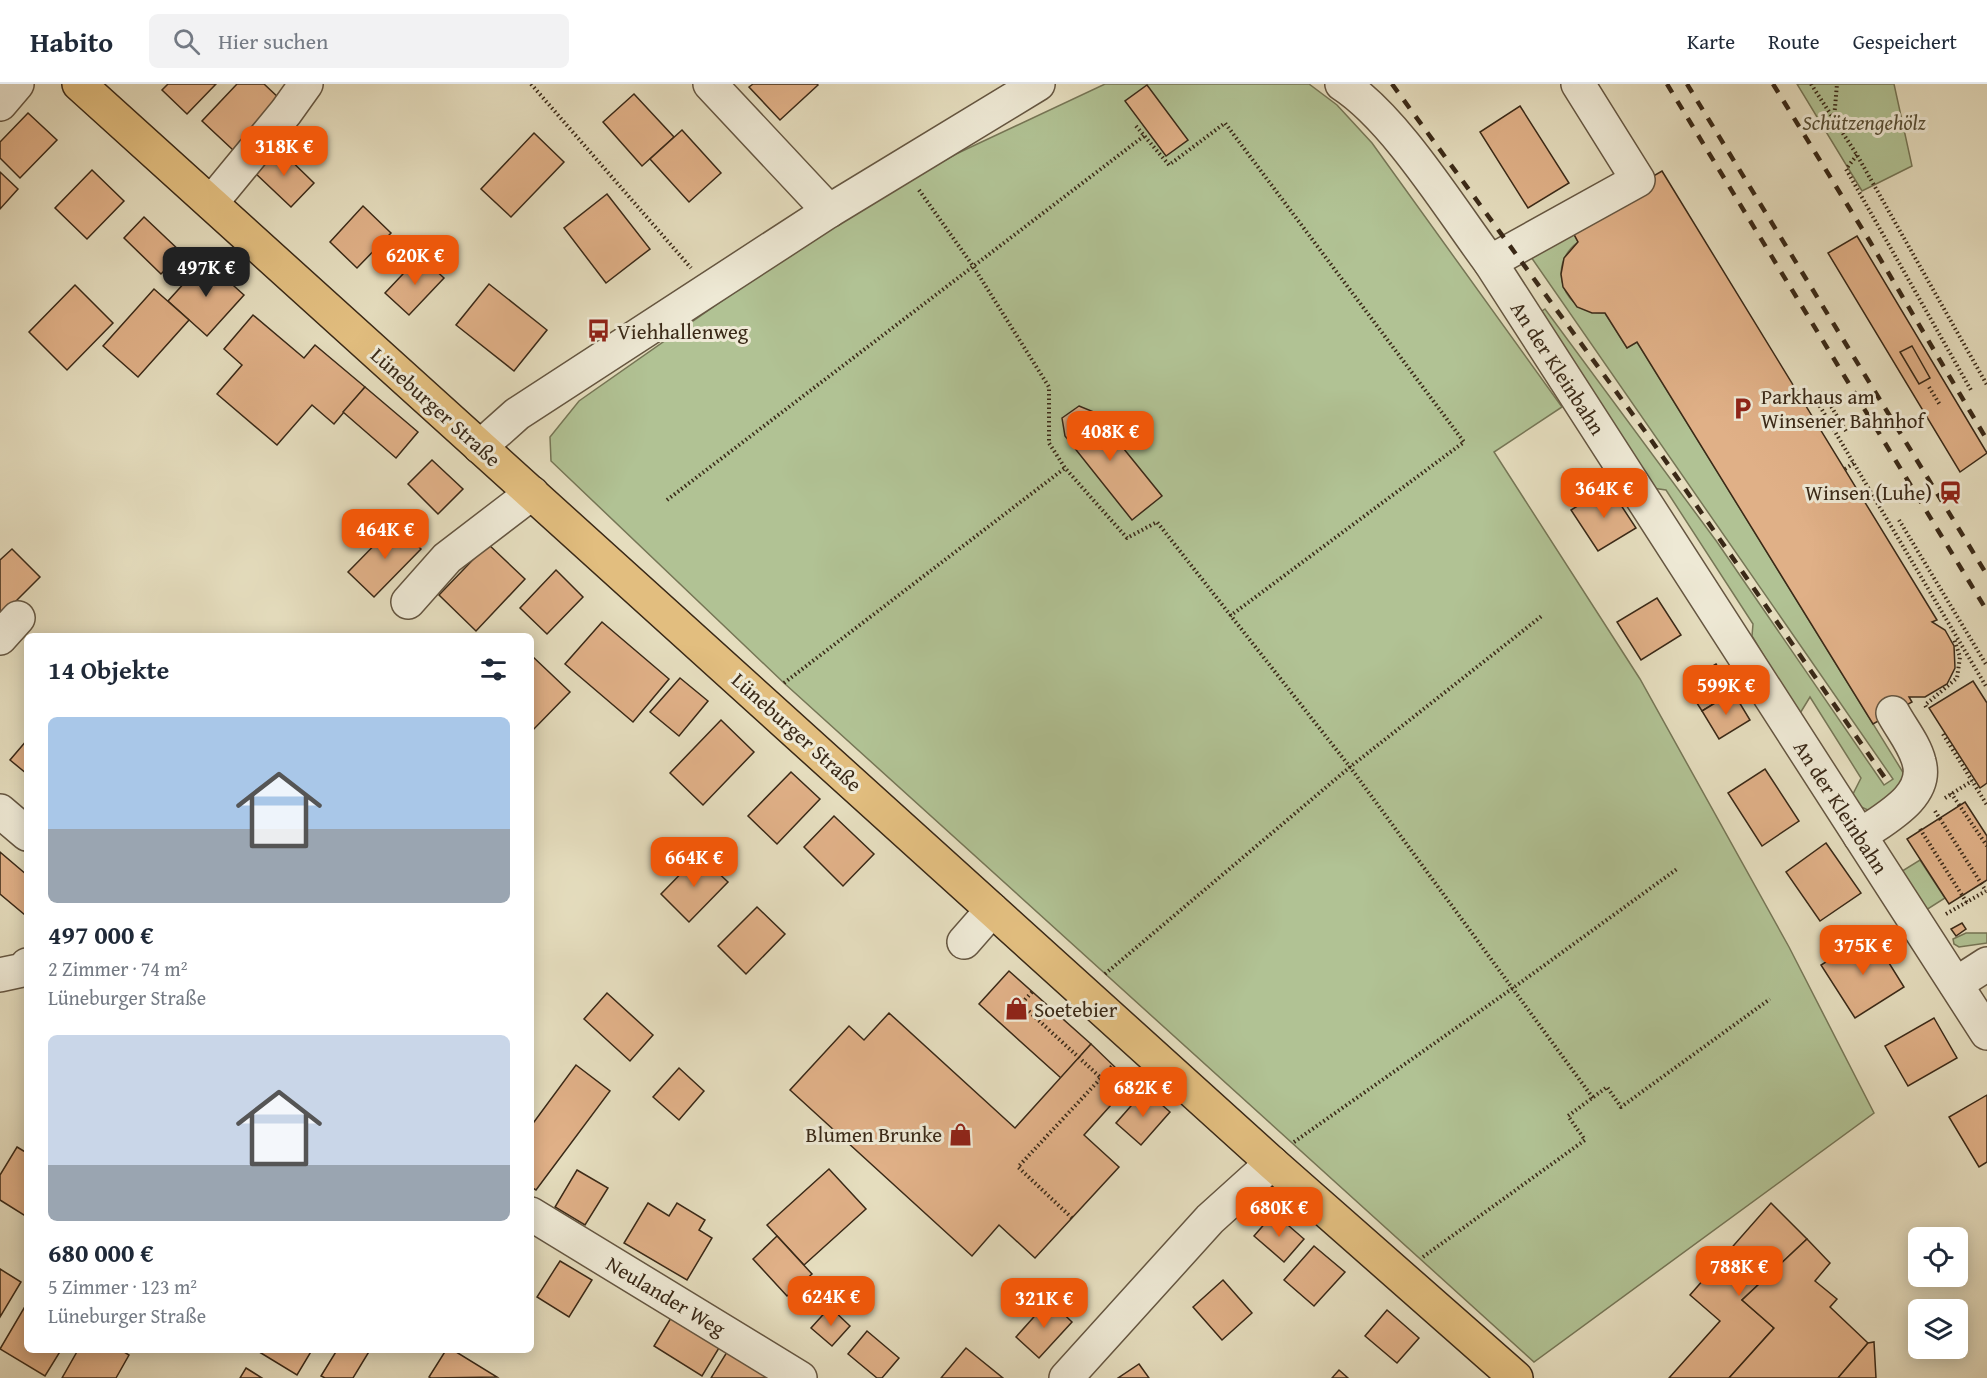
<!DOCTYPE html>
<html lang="de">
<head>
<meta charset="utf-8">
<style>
  body { margin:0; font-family:"Gentium Book Plus",serif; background:#f2f2f3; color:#1f2937; height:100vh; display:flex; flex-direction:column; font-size:22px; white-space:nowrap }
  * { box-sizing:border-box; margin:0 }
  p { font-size:20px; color:#747a83 }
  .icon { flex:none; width:33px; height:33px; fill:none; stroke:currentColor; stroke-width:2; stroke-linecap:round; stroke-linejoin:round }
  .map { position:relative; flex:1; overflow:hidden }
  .side { position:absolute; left:24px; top:549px; width:510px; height:720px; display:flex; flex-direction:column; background:#fff; border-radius:9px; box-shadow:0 3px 15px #0003 }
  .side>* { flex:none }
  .buttons { position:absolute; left:1908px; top:1143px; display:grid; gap:12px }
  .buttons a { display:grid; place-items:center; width:60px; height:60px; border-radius:9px; background:#fff; box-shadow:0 3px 15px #0003; font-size:30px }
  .price { position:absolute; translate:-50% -51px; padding:0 14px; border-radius:12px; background:#ea580c; color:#fff; font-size:20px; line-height:39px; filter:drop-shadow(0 2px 3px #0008) }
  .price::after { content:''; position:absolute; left:50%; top:36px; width:18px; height:14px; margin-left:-9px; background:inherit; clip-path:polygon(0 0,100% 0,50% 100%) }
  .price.current { background:#222; color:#fff }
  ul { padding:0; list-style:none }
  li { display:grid; align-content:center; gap:12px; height:318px; padding:0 24px }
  li span { display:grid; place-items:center; height:186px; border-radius:9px; color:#555 }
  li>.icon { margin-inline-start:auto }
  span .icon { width:108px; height:108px; fill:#fffc; stroke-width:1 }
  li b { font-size:26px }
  h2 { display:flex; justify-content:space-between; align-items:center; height:72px; padding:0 24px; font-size:26px }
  header { display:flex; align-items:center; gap:36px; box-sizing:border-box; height:84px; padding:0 30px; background:#fff; border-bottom:2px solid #e0e1e3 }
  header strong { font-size:28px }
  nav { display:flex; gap:33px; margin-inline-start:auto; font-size:21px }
  .search { width:420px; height:54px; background:#f2f2f3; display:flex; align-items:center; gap:15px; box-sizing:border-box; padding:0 21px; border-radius:9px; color:#747a83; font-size:22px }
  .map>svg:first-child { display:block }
  .green { fill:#b1c294; stroke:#767656; stroke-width:1.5 }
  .building { fill:#e0b087; stroke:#3a2917; stroke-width:1.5 }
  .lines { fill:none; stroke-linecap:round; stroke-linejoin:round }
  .minor-casing { stroke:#655641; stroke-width:36 }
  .major-casing { stroke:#3a2917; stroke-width:36 }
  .path { stroke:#3a2917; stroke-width:4; stroke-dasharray:1.5 3; stroke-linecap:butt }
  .minor { stroke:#eee9d5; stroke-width:33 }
  .major { stroke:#e2be7f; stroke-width:33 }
  .rail { stroke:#3a2917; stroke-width:4.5; stroke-dasharray:10 10; stroke-linecap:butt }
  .labels { text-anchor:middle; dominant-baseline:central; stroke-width:6; stroke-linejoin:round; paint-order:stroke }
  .park-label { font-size:21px; font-style:italic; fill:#584f36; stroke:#eee9d5 }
  .poi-label { font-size:21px; fill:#3a2917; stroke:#eee9d5; text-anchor:start }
  .street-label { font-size:21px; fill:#3a2917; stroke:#eee9d5 }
</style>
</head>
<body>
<header>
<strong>Habito</strong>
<div class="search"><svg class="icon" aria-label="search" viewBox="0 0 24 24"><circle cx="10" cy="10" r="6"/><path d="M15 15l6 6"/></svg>Hier suchen</div>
<nav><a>Karte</a><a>Route</a><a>Gespeichert</a></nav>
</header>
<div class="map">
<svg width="1987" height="1294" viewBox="0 0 1987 1294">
  <rect width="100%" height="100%" fill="#e5ddbe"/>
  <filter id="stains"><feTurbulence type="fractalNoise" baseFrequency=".00333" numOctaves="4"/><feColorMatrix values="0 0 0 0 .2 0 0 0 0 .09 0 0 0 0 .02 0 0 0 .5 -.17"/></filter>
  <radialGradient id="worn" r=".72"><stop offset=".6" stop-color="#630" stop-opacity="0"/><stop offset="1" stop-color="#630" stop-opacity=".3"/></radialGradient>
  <g class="green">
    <polygon points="1105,0 1309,0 1337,21 1372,59 1562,323 1494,368 1640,595 1789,863 1874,1029 1534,1278 784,599 551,377 550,353 579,317 840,134 956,70"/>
    <polygon points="1797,0 1894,0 1912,82 1862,107"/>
    <path d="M1569,141L1578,158C1545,182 1564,231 1605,229L1627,264L1637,258L1904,690L1906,698L1872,728L1857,721L1851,714L1861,694L1810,613L1799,631L1752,552L1753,540L1666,406L1652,404L1539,229L1545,225L1717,458L1884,701L1893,695L1522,160Z"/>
    <polygon points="1920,776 1945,814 1923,828 1899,789"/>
    <polygon points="1966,849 1987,849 1987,859 1959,863 1954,860 1953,855"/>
  </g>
  <g class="building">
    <polygon points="168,0 216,0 187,30 162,6"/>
    <polygon points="237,0 264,0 281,16 233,66 202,37"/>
    <polygon points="753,0 817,0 818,1 780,36 749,3"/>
    <polygon points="1147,1 1188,56 1166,72 1125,17"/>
    <polygon points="634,10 674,53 642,82 603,38"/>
    <polygon points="1520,22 1569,99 1528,124 1480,48"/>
    <polygon points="28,29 57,56 20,94 0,74 0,58"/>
    <polygon points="682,46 721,89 689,118 650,75"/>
    <polygon points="534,49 564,78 511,133 481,105"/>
    <polygon points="278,64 314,99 291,123 254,88"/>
    <polygon points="92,86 124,117 87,155 55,124"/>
    <polygon points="1662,87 1937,536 1932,538 1945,546 1954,562 1955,584 1947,600 1925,613 1909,613 1912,618 1873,640 1637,258 1627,264 1605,229 1592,229 1577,223 1563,203 1561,190 1564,174 1578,158 1569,141"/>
    <polygon points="0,88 18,105 0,125"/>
    <polygon points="607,110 650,165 606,199 564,144"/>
    <polygon points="363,122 391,149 357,184 330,158"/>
    <polygon points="144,133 182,169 161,190 124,154"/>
    <polygon points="1857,152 1987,369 1960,388 1828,169"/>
    <polygon points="420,172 444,194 409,231 385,209"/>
    <polygon points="205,176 244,211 207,252 168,217"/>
    <polygon points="489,200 547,246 514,287 456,241"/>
    <polygon points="75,201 113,239 67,286 29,248"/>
    <polygon points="154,205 189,236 138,293 103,262"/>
    <polygon points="253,231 304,274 315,261 365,303 334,340 312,321 277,361 217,310 242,281 224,265"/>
    <polygon points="1912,262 1930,294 1919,300 1900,268"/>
    <polygon points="365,303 418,348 396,374 343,328"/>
    <polygon points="1079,322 1094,328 1162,412 1132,436 1065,352 1062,334"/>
    <polygon points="432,376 463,405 438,430 408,400"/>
    <polygon points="1609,403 1636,444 1598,467 1571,426"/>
    <polygon points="395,440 421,465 374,513 348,488"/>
    <polygon points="488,460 525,495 476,547 439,511"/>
    <polygon points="12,465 40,493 0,533 0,476"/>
    <polygon points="556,486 583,513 547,550 520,524"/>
    <polygon points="1657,514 1681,551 1641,576 1617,538"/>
    <polygon points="602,538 669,595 633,638 565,580"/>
    <polygon points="531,571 570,608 531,648"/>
    <polygon points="1716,580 1733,608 1702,627 1684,599"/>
    <polygon points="680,594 708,617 679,652 650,628"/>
    <polygon points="1973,597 1987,619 1987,699 1980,704 1929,624"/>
    <polygon points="1733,608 1750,636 1719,655 1702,627"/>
    <polygon points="721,636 754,668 703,721 670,689"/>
    <polygon points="27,656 27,690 10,676"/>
    <polygon points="1765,685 1799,737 1762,762 1728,709"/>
    <polygon points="791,688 820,715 777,760 748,732"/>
    <polygon points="1965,718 1987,752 1987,796 1949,820 1907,755"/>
    <polygon points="834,732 874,770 843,802 804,763"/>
    <polygon points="1826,759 1861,809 1820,837 1786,788"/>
    <polygon points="0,768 27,791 25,831 0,810"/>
    <polygon points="699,771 728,798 689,838 661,810"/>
    <polygon points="757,823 785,850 746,890 718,862"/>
    <polygon points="1962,839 1966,845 1956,852 1951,845"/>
    <polygon points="1871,850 1904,903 1855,934 1821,881"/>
    <polygon points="1009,887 1091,960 1061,994 979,920"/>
    <polygon points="607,909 653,951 630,977 584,935"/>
    <polygon points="889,929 1015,1044 1091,960 1117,985 1120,1011 1084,1051 1119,1083 1035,1174 999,1141 972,1172 790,1006 849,942 864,956"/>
    <polygon points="1934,934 1957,974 1908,1002 1885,962"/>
    <polygon points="576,981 610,1007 536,1106 531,1103 531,1042"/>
    <polygon points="679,984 704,1007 679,1036 653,1013"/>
    <polygon points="1145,1006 1170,1028 1141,1061 1116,1039"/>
    <polygon points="1987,1011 1987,1078 1979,1083 1949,1033"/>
    <polygon points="17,1063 27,1069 27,1133 0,1116 0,1091"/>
    <polygon points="829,1085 866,1125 804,1181 767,1141"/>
    <polygon points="577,1086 608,1104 585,1141 555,1123"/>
    <polygon points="648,1119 669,1132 677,1119 705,1136 699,1146 712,1154 687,1196 624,1159"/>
    <polygon points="1771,1119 1807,1155 1742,1216 1774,1244 1729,1294 1669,1294 1720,1237 1690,1211"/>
    <polygon points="1274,1129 1304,1155 1284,1178 1254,1152"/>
    <polygon points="777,1152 812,1190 787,1212 753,1175"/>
    <polygon points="1807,1155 1830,1179 1815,1197 1837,1215 1830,1223 1868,1259 1838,1294 1729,1294 1774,1244 1742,1216"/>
    <polygon points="1314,1162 1345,1188 1314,1222 1284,1196"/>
    <polygon points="560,1177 592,1196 569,1233 537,1213"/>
    <polygon points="0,1185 21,1198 0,1233"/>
    <polygon points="1223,1196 1252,1229 1222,1256 1193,1223"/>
    <polygon points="1049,1216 1072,1238 1039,1274 1016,1253"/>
    <polygon points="27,1219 27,1266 61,1266 45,1292 0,1265"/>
    <polygon points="830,1223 850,1242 832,1262 811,1244"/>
    <polygon points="1387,1226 1419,1254 1397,1279 1365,1252"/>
    <polygon points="674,1229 722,1259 702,1292 654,1262"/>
    <polygon points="867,1247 899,1274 882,1294 877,1294 848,1270"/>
    <polygon points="1874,1258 1876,1294 1838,1294 1868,1259"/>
    <polygon points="966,1264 1003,1294 941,1294"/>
    <polygon points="78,1266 121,1266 129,1271 116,1294 62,1294"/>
    <polygon points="256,1266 312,1266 297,1291"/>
    <polygon points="337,1266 370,1266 353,1294 325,1294 321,1292"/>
    <polygon points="446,1266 453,1266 497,1293 431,1294 429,1293"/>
    <polygon points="727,1268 766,1292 765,1294 711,1294"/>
    <polygon points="1139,1280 1149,1294 1118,1294"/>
    <polygon points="246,1284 262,1294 240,1294"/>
    <polygon points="1339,1286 1348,1294 1332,1294"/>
  </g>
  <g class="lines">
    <defs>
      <g id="minor">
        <polyline points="710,0 829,127"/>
        <path d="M1342,0C1396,35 1451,126 1490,178L1987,949"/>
        <polyline points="0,20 17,0"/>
        <polyline points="211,119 286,28 306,0"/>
        <polyline points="1490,178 1638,96 1578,0"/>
        <polyline points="480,363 517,330 829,127 1038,0"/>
        <polyline points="408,518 447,474 532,409"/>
        <polyline points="0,554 18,534"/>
        <polyline points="0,727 27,750"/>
        <path d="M1860,752C1883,735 1929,713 1919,678C1915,661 1901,644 1893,629"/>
        <polyline points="964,858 992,826"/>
        <polyline points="0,891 23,886 27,881"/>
        <polyline points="1956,900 1987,880"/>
        <polyline points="531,1130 800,1294"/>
        <polyline points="1066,1294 1210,1135 1272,1079"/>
      </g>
      <polyline id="major" points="79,0 1272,1079 1516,1294"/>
    </defs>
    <use href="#minor" class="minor-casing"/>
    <use href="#major" class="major-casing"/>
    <g class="path">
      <polyline points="531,0 691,184"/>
      <polyline points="1811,0 1857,71 1987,301"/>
      <polyline points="1834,35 1837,0"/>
      <polyline points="1136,42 1169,81 1225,39 1464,358 1230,532"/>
      <polyline points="1857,71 1846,85 1972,308"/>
      <polyline points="919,106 973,182 1049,303 1049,359 1065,384 1127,454 1157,438 1350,683 1593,1014"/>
      <polyline points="1929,303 1940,321"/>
      <polyline points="1846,347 1823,309 1815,314 1987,604"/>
      <polyline points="1845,385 1854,379"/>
      <polyline points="667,416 1144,52"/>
      <polyline points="1899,436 1987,582"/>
      <polyline points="784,599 1065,384"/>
      <polyline points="1926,623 1925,621 1957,594 1960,573 1954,555"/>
      <polyline points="1943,650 1987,721"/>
      <polyline points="1951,709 1987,762"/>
      <polyline points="1945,714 1972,697"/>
      <polyline points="1935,727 1986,807"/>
      <polyline points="1920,745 1967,819"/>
      <polyline points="1946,830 1986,807"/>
      <polyline points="1105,890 1350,683 1543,531"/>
      <polyline points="1032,908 1021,920 1101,994 1113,981"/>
      <polyline points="1294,1058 1513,904 1677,785"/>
      <polyline points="1072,1134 1018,1083 1101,994"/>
      <polyline points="1423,1173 1585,1056 1568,1032 1607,1003 1621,1023 1770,915"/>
    </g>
    <use href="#minor" class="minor"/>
    <use href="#major" class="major"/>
    <g class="rail">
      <polyline points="1392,0 1647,350 1885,694"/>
      <polyline points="1667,0 1987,527"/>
      <polyline points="1687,0 1987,491"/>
      <polyline points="1773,0 1869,156 1987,356"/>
    </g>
  </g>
  <defs>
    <symbol id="bus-bare" viewBox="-9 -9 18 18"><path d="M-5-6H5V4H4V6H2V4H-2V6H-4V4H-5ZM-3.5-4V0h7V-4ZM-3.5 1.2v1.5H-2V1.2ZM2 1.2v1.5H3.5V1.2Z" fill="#8f2418" stroke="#eee9d5" stroke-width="2.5" paint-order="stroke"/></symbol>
    <symbol id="parking-bare" viewBox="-9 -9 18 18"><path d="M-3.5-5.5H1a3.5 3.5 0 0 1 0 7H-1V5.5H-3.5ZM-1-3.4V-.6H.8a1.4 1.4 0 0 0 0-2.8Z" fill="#8f2418" stroke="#eee9d5" stroke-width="2.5" paint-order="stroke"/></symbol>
    <symbol id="station-bare" viewBox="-9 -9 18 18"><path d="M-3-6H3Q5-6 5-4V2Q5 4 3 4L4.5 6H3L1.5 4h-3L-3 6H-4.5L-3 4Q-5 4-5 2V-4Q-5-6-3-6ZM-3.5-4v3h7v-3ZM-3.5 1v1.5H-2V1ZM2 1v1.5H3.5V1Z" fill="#8f2418" stroke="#eee9d5" stroke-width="2.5" paint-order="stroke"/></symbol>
    <symbol id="shop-bare" viewBox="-9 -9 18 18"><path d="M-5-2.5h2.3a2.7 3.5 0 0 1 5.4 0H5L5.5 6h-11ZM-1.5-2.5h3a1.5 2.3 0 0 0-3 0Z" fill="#8f2418" stroke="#eee9d5" stroke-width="2.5" paint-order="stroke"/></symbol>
  </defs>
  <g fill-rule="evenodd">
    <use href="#bus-bare" x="582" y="230" width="33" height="33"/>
    <use href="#parking-bare" x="1726" y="308" width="33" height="33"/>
    <use href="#station-bare" x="1934" y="392" width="33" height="33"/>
    <use href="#shop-bare" x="1000" y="908" width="33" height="33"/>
    <use href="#shop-bare" x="944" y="1034" width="33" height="33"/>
  </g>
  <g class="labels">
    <g class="park-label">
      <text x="1864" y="38">Schützengehölz</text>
    </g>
    <g class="poi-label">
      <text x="617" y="247">Viehhallenweg</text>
      <text x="1761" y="312">Parkhaus am<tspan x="1761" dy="24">Winsener Bahnhof</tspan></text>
      <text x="1932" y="408" text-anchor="end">Winsen (Luhe)</text>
      <text x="1034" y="925">Soetebier</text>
      <text x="942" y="1050" text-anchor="end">Blumen Brunke</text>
    </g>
    <g class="street-label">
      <text transform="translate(1558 284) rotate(57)">An der Kleinbahn</text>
      <text transform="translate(436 323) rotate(42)">Lüneburger Straße</text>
      <text transform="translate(797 648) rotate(42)">Lüneburger Straße</text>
      <text transform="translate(1841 723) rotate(57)">An der Kleinbahn</text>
      <text transform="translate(666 1212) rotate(31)">Neulander Weg</text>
    </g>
  </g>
  <rect width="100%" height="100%" filter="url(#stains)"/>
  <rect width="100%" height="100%" fill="url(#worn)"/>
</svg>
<div class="buttons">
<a><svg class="icon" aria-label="locate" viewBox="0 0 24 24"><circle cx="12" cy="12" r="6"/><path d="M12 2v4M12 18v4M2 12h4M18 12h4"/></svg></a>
<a><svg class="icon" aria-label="layers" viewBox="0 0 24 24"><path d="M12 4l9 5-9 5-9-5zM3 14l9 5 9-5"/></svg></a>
</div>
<b class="price" style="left:284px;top:93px">318K €</b>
<b class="price" style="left:415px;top:202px">620K €</b>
<b class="price current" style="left:206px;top:214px">497K €</b>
<b class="price" style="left:1110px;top:378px">408K €</b>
<b class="price" style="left:1604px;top:435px">364K €</b>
<b class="price" style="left:385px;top:476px">464K €</b>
<b class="price" style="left:1726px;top:632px">599K €</b>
<b class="price" style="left:694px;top:804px">664K €</b>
<b class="price" style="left:1863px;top:892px">375K €</b>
<b class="price" style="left:1143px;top:1034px">682K €</b>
<b class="price" style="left:1279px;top:1154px">680K €</b>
<b class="price" style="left:1739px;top:1213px">788K €</b>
<b class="price" style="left:831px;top:1243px">624K €</b>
<b class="price" style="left:1044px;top:1245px">321K €</b>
<section class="side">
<h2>14 Objekte<svg class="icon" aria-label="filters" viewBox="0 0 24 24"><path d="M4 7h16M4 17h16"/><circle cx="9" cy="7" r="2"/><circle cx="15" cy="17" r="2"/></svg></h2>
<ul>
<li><span style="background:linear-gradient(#a9c7e8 60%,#9aa5b1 0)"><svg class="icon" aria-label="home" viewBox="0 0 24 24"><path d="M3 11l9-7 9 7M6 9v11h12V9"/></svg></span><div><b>497 000 €</b><p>2 Zimmer · 74 m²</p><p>Lüneburger Straße</p></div></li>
<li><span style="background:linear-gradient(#c9d6e8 70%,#9aa5b1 0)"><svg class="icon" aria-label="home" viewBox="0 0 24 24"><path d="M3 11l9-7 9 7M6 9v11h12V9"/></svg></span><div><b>680 000 €</b><p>5 Zimmer · 123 m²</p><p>Lüneburger Straße</p></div></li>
</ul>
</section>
</div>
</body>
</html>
